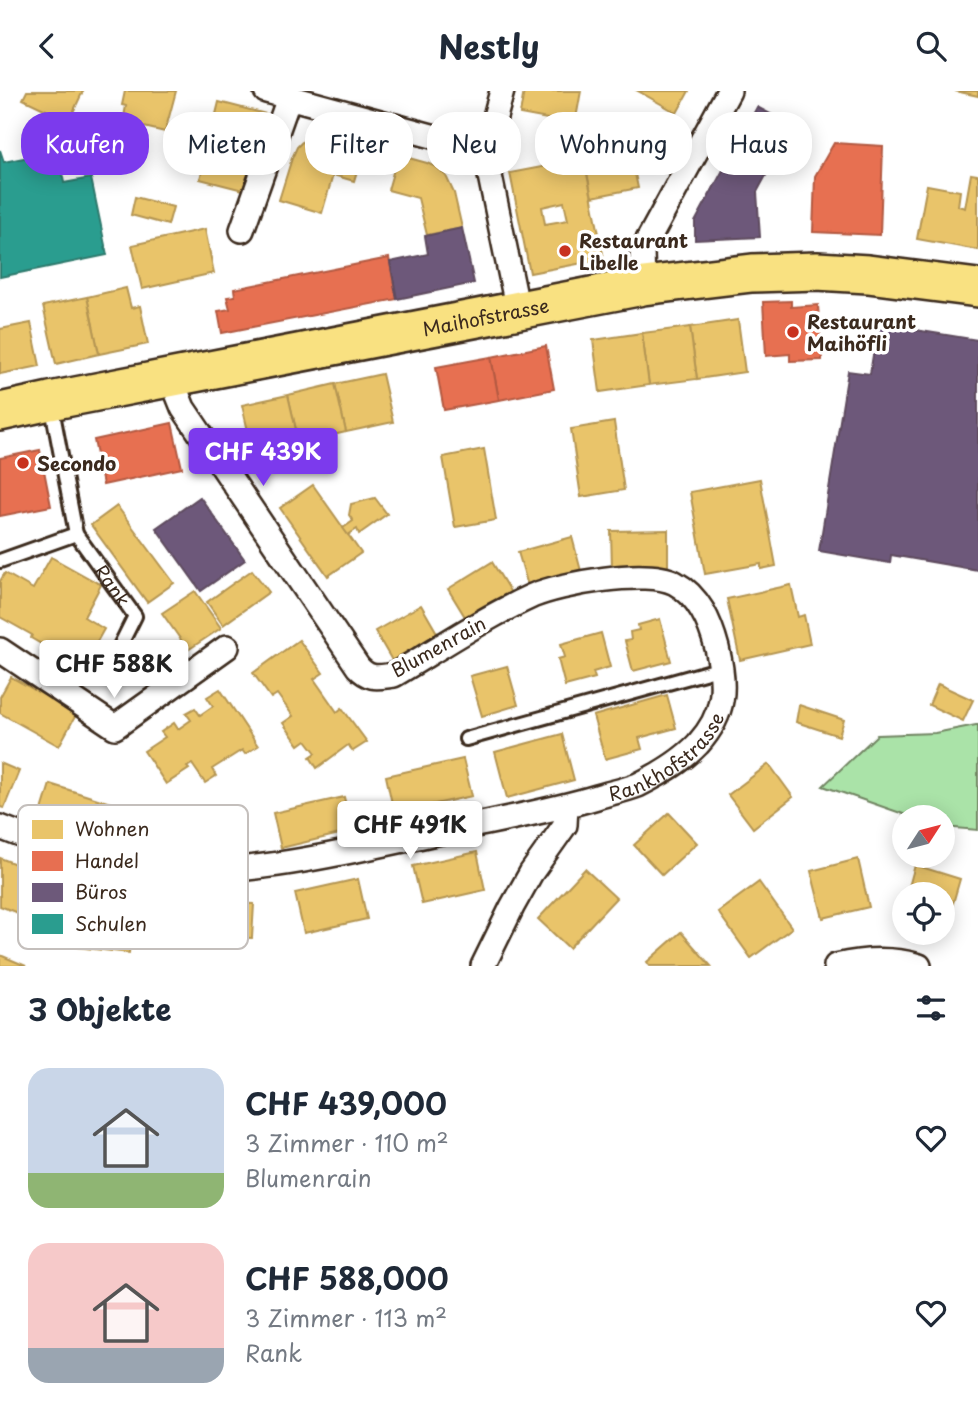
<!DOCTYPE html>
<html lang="de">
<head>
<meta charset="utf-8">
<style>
  body { margin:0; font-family:"Playpen Sans",sans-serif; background:#f6f6f7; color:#1f2937; height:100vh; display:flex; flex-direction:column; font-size:26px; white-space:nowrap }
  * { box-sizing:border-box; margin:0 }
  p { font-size:23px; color:#747a83 }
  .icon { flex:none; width:38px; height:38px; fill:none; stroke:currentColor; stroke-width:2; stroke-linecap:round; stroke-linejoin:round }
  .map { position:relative; height:875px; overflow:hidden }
  .panel { display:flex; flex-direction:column; background:#fff; flex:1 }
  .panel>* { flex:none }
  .banner { position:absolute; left:21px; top:21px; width:936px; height:63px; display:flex; gap:14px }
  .needle { width:46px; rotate:54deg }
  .buttons { position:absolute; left:892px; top:714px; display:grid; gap:14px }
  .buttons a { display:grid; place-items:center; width:63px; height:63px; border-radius:50%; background:#fff; box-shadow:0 4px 18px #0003; font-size:35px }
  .price { position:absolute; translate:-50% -60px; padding:0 16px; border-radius:7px; background:#fff; color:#222; font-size:23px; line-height:46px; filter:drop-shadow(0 2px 4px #0008) }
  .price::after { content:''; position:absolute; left:50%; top:42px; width:21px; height:16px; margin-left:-10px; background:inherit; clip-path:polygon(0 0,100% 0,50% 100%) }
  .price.current { background:#7c3aed; color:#fff }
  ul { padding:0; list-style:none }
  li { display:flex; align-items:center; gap:21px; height:175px; padding:0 28px }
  li span { display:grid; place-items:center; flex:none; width:196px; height:140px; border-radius:21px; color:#555 }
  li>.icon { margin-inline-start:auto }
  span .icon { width:84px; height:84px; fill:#fffc; stroke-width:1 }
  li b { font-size:30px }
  h2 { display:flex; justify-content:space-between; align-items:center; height:84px; padding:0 28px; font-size:30px }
  .chip { padding:0 24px; border-radius:28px; background:#fff; box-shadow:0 4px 18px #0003; font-size:24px; line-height:63px }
  .chip.current { background:#7c3aed; color:#fff }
  header { display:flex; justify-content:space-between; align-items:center; height:91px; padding:0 28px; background:#fff; font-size:32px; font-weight:700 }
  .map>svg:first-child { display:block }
  .green { fill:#aae3a8; stroke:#728663; stroke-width:2 }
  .homes { fill:#e9c46a; stroke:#b59653; stroke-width:2; fill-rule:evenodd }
  .shops { fill:#e76f51; stroke:#b35a42; stroke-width:2 }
  .offices { fill:#6d597a; stroke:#5e4b5e; stroke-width:2 }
  .schools { fill:#2a9d8f; stroke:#2f7a6d; stroke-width:2 }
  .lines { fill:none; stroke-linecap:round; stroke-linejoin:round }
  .lane-casing { stroke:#3b2a1e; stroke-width:18 }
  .street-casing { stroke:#3b2a1e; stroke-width:28 }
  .primary-casing { stroke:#3b2a1e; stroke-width:42 }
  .lane { stroke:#fff; stroke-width:12 }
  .street { stroke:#fff; stroke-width:23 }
  .primary { stroke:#f9e181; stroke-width:37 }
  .poi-dot { fill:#c8321e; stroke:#fff; stroke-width:2.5 }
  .labels { text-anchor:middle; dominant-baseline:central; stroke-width:7; stroke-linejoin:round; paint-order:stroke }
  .poi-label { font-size:19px; font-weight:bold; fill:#3b2a1e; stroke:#fff; text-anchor:start }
  .street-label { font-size:19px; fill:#3b2a1e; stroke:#fff }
  .key { fill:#fff; stroke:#c4bfbc; stroke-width:2 }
  .key-label { font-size:19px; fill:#3b2a1e }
</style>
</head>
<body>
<header><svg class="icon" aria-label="back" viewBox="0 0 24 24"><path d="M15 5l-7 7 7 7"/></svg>Nestly<svg class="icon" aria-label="search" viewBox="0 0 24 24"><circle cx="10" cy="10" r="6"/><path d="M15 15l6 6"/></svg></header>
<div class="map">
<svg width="978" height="875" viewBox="0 0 978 875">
  <rect width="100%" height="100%" fill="#fff"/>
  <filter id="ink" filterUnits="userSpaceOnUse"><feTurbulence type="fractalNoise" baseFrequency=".0143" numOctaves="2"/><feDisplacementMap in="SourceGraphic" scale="14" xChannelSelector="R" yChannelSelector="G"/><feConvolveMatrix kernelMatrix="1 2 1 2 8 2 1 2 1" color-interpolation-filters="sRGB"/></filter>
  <g filter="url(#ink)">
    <polygon class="green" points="976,634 978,634 978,739 943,736 943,726 912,726 823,695 877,644 935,642"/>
    <g class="homes">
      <polygon points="27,0 83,0 69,30 23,8"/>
      <polygon points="125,0 176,0 165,41 123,31 126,15 122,14"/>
      <polygon points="524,0 581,0 575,33 520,23"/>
      <polygon points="638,0 689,0 677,22"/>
      <polygon points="955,0 978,0 978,5"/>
      <polygon points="219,11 266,23 247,100 200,88"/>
      <polygon points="327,40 366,50 354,90 333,84 322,122 279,109 292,67 297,56 305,48 315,42"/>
      <polygon points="630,59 638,97 592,106 584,68"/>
      <polygon points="398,64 427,72 438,77 446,85 454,102 462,137 427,144 418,107 388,99"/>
      <path d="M584,68L604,168L530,182L510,82ZM564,111L568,129L545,133L542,116Z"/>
      <polygon points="971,83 978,84 978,159 917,148 927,94 960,100 958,115 965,117"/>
      <polygon points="135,106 173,116 168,134 131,124"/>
      <polygon points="205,138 214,182 142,198 132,154"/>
      <polygon points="126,197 131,217 140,215 148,253 99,263 87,206"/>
      <polygon points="87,206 99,263 56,273 43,215"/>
      <polygon points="738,229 745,281 697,288 690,236"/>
      <polygon points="31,232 40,275 0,283 0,238"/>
      <polygon points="690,236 697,288 649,294 642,242"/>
      <polygon points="642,242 649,294 600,301 593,249"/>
      <polygon points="382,283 393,331 346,341 335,293"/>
      <polygon points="335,293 346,341 299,352 288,304"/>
      <polygon points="288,304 299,352 253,362 242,314"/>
      <polygon points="614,331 624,399 581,406 571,338"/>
      <polygon points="484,358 496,429 455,436 443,366"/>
      <polygon points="760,388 776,475 761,478 761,473 705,483 690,401"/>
      <polygon points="313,394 361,462 328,485 280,417"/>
      <polygon points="375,407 387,423 359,443 357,438 348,444 343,437 353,430 349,424 351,413"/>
      <polygon points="117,415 174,492 147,511 91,434"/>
      <polygon points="668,439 668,477 612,477 611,440"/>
      <polygon points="572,446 581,480 528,495 518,461"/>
      <polygon points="51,466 101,494 84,526 104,538 85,572 57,557 55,561 31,547 32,544 0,526 0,490 5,482 33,498"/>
      <polygon points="492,471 511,502 467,529 448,498"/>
      <polygon points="252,479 269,501 223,534 207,511"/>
      <polygon points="791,494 798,526 804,524 810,553 740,569 727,508"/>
      <polygon points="195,500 221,537 188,559 162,522"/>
      <polygon points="421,514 440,547 394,573 375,540"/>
      <polygon points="660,528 671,570 633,580 625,550 631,549 630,541 639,539 638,534"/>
      <polygon points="601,542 610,576 593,581 595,587 565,595 558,568 565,566 561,553"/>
      <polygon points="299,549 323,582 314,588 337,621 342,617 367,651 353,660 348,654 317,677 310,666 316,662 306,649 299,654 283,632 293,625 277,603 271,607 253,582"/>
      <polygon points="507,575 518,614 482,625 470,585"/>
      <polygon points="11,586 77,622 59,655 0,622 0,606"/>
      <polygon points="938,593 973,609 963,630 929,614"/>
      <polygon points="220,598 258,655 245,663 242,659 212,678 216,685 205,692 192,673 187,676 189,678 166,693 144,660 165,646 161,641 174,632 178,638 191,629 186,622 195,617 200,624 213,615 207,606"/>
      <polygon points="667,604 676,637 639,647 642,658 605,668 593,625"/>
      <polygon points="799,614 844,629 839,645 796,631"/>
      <polygon points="562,643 574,689 507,707 495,661"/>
      <polygon points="463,668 472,705 394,722 386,685"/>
      <polygon points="0,672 19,680 4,717 0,716"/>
      <polygon points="769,673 793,706 753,737 728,704"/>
      <polygon points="50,693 120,715 109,750 39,729"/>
      <polygon points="344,706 352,740 281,757 273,722"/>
      <polygon points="669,722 697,752 662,784 634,754"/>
      <polygon points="477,761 485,799 422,813 413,775"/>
      <polygon points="0,767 47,785 30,827 0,815"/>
      <polygon points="858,768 869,816 823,827 811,780"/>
      <polygon points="915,774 960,788 947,833 943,832 943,803 907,803"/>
      <polygon points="585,778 616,807 569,857 538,828"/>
      <polygon points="358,788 367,828 304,842 295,802"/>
      <polygon points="759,791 792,837 751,867 718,821"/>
      <polygon points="83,809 134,816 129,862 77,856"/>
      <polygon points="183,810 254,813 252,847 182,845"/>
      <polygon points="681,841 711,875 650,875 647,871"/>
      <polygon points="0,864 26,875 0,875"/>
    </g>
    <g class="shops">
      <polygon points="834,52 883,55 880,144 813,141 815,85"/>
      <polygon points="389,167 397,208 222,242 218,220 230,218 227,206 235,205 234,198"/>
      <polygon points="791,210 791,216 818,214 822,269 790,270 790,263 766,265 763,211"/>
      <polygon points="546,255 554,298 499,309 491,266"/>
      <polygon points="491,266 499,309 444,319 436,276"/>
      <polygon points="172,332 182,377 103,394 94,349"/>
      <polygon points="40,359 51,415 0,425 0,367"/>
    </g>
    <g class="offices">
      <polygon points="757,16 793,35 757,101 760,146 695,149 695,131"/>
      <polygon points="462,137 474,192 397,208 390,171 428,163 425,145"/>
      <polygon points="878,233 978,249 978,479 891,464 890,472 819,460 848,280 870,283"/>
      <polygon points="200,406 245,469 201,500 156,437"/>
    </g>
    <polygon class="schools" points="0,59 4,71 58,60 64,92 91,87 107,164 0,186"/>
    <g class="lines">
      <defs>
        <g id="lane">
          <polyline points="51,312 76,443"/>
          <path id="s1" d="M0,470L76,443L135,525L105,585"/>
          <polyline points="466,648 722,577"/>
        </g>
        <g id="street">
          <polyline points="266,0 454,51 476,60 489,80 518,220"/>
          <polyline points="476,60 495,26 502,0"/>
          <polyline points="242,139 289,7"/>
          <polyline points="643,195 642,160 729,0"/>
          <polyline points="0,559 115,636 227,556"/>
          <path id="s2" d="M0,736C40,752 80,765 122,773C132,775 143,778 153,779C257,787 364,756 466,736C510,727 554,719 597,706C610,702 625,699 638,694C660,683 681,671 698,653C726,622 726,595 717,557C710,531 699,505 675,492C647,477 560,493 532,505C484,527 439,557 394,584C377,586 370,589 358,576L183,317L171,287"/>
          <polyline points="483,875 512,816 531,782 565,734 566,715"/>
          <path d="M836,875C862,869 893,867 919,875"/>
        </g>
        <g id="primary">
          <path id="s3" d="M0,321L50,310L643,195L752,182L817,180L868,183L978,197"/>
        </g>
      </defs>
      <use href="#lane" class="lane-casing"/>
      <use href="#street" class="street-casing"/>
      <use href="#primary" class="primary-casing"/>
      <use href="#lane" class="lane"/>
      <use href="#street" class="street"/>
      <use href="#primary" class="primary"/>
    </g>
  </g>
  <g class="poi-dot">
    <circle cx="565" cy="160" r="7"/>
    <circle cx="793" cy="241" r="7"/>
    <circle cx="23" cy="372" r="7"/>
  </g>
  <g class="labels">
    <g class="poi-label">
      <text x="579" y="149">Restaurant<tspan x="579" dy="22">Libelle</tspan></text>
      <text x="807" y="230">Restaurant<tspan x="807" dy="22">Maihöfli</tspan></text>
      <text x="37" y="372">Secondo</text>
    </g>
    <g class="street-label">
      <text stroke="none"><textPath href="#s3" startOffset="495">Maihofstrasse</textPath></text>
      <text stroke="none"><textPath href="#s1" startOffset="144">Rank</textPath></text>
      <text transform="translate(438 555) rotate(-29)">Blumenrain</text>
      <text stroke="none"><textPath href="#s2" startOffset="693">Rankhofstrasse</textPath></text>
    </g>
  </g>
  <rect x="18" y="714" width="230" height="144" rx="10" class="key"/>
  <rect x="32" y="729" width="31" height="19" fill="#e9c46a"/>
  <rect x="32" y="760" width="31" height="20" fill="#e76f51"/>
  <rect x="32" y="792" width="31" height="19" fill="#6d597a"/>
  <rect x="32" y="823" width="31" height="20" fill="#2a9d8f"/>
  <g class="key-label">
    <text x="75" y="745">Wohnen</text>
    <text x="75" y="777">Handel</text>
    <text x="75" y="808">Büros</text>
    <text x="75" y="840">Schulen</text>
  </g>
</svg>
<div class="buttons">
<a><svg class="needle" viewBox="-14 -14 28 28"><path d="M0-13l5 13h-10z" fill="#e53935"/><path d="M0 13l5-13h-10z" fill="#747a83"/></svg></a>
<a><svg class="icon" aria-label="locate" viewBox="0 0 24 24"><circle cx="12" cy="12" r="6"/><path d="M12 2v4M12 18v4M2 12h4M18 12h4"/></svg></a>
</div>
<b class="price current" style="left:263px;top:397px">CHF 439K</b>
<b class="price" style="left:114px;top:609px">CHF 588K</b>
<b class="price" style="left:410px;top:770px">CHF 491K</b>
<div class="banner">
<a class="chip current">Kaufen</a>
<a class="chip">Mieten</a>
<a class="chip">Filter</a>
<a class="chip">Neu</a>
<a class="chip">Wohnung</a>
<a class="chip">Haus</a>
</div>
</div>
<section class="panel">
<h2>3 Objekte<svg class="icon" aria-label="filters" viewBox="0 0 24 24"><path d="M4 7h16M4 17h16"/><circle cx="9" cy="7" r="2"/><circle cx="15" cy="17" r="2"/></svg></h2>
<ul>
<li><span style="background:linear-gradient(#c9d6e8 75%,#8fb573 0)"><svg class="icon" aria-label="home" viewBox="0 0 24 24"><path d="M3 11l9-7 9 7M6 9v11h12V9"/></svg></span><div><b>CHF 439,000</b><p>3 Zimmer · 110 m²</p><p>Blumenrain</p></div><svg class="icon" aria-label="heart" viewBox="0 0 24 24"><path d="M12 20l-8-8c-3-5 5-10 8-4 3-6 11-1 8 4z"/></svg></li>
<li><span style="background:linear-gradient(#f6c9c9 75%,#9aa5b1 0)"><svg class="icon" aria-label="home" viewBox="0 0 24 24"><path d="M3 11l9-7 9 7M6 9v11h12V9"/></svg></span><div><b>CHF 588,000</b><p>3 Zimmer · 113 m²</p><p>Rank</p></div><svg class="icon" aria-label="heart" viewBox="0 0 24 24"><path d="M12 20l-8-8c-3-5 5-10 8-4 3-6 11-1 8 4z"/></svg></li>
</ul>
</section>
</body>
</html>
